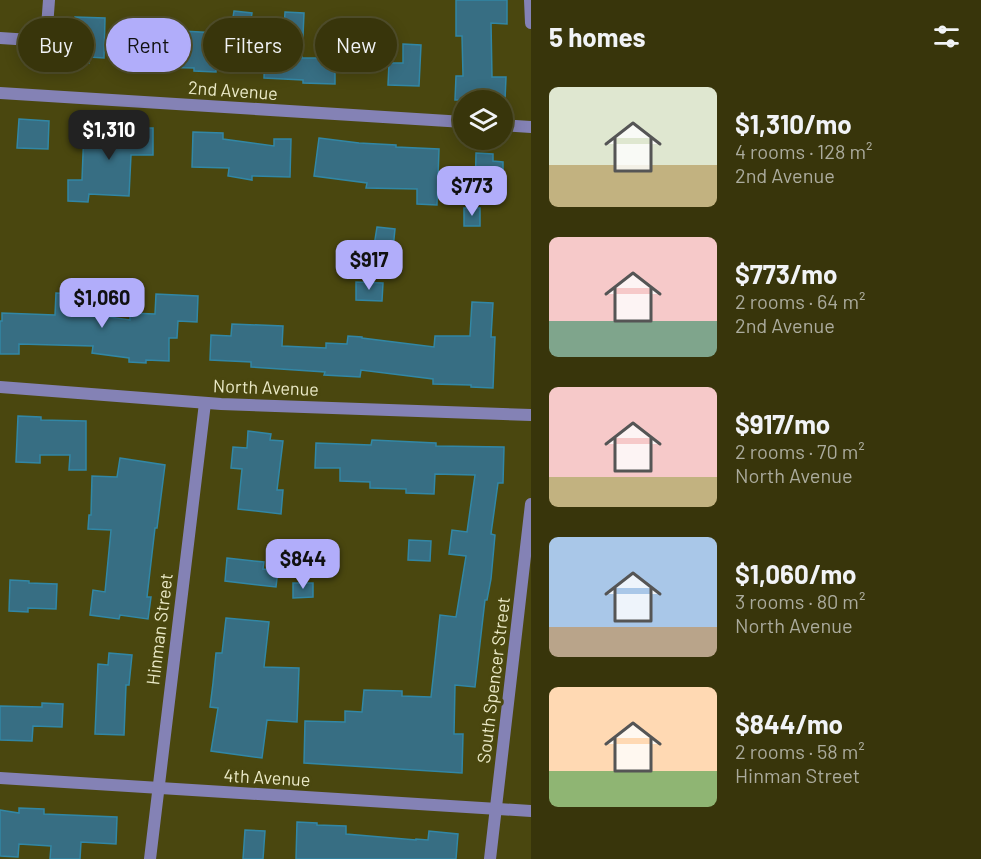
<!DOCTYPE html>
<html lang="en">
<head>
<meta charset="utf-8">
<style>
  body { margin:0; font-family:Barlow,sans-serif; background:#434019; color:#f1f3f6; height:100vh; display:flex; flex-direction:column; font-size:22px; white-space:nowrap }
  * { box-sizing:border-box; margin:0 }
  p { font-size:20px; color:#abab9d }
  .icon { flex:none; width:33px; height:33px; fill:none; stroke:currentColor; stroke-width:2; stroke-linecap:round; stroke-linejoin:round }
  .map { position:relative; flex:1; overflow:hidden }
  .drawer { display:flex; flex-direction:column; background:#38350b; width:450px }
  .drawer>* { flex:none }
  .top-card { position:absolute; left:18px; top:18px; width:423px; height:54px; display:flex; gap:12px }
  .buttons { position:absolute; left:453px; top:90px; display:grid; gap:12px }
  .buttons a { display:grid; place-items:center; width:60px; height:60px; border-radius:50%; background:#38350b; box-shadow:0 3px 15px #0003,0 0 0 2px #52502c; font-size:30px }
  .price { position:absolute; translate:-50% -51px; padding:0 14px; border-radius:12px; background:#b1adfa; color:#111; font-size:20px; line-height:39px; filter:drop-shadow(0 2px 3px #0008) }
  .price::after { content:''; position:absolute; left:50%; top:36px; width:18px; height:14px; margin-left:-9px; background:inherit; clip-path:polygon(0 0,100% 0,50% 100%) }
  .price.on { background:#222; color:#fff }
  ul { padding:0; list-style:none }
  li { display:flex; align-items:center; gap:18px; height:150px; padding:0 18px }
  li span { display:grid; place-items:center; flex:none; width:168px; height:120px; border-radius:9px; color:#555 }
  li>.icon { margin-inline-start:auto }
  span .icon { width:72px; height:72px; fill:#fffc; stroke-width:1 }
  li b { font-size:26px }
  h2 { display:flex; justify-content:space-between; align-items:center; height:72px; padding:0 18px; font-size:26px }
  .pill { padding:0 21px; border-radius:27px; background:#38350b; box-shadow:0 3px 15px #0003,0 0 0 2px #52502c; font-size:21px; line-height:54px }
  .pill.on { background:#b1adfa; color:#111 }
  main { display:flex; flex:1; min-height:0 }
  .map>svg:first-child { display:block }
  .building { fill:#376e83; stroke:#3287a5; stroke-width:1.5 }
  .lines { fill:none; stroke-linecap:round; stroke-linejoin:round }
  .service { stroke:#8482b5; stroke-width:12 }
  .minor { stroke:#8482b5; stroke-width:12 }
  .labels { text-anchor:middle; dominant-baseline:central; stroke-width:6; stroke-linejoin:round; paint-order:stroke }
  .street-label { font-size:18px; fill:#ebeac7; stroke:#4a470f }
</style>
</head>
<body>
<main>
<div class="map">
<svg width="531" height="859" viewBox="0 0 531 859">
  <rect width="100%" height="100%" fill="#4a470f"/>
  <g class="building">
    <polygon points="456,0 507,0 507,24 491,23 492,77 506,77 505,100 455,100 456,76 463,76 462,36 456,36"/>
    <polygon points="234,11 252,13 249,33 231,30"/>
    <polygon points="285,12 304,13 302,58 335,58 335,84 303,83 303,80 264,78 265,45 283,46"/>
    <polygon points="75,17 105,18 104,58 89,57 89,63 73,63"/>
    <polygon points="146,29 218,33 216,72 194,71 194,68 151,67 151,45 145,45"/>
    <polygon points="403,44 421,45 419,86 388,85 389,63 403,63"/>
    <polygon points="19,119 49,121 48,149 17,148"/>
    <polygon points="84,128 153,128 153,155 131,155 129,196 89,194 88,202 68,201 68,180 82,180"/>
    <polygon points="193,132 223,133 223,139 274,146 274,139 291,139 290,177 252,176 252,180 228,176 229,168 192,167"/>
    <polygon points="319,138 359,143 396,145 396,147 439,149 437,205 417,204 417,189 366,188 367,183 314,176"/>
    <polygon points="476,153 493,154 493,161 503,162 503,198 475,197"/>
    <rect x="464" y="208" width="16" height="18"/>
    <polygon points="377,227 395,229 393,249 374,246"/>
    <polygon points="356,282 383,283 382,301 356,300"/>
    <polygon points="56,293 76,294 75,312 130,320 130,313 155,314 156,294 198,296 197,322 178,321 177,338 169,338 169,361 146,360 146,363 129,362 129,358 92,353 93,346 19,344 19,354 0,354 0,321 2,321 2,313 55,315"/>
    <polygon points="472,302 493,303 491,337 495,337 493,388 471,387 471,385 433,384 433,379 361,370 360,377 324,375 325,372 251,367 251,362 210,360 211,335 231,336 232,324 283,326 282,346 326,348 326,343 347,344 348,336 362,337 362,338 434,347 435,336 470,336"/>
    <polygon points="18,416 41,417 41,420 86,421 86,470 69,470 70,455 40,455 40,463 16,462"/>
    <polygon points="248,431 271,434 270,440 283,441 277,490 283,490 281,514 238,509 242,469 231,468 233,447 247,448"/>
    <polygon points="372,440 436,443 436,446 504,447 503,483 498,483 491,534 495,535 491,579 487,600 485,600 475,687 455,685 454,734 463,734 462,773 304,763 305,721 345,722 345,711 362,712 364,690 402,691 402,696 431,697 440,615 456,617 466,556 449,554 452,530 467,532 475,475 435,474 434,494 406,493 406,489 370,488 370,482 340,481 340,468 315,468 316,443 371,445"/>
    <polygon points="120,458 165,465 157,528 155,528 147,597 151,597 148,619 120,615 119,619 90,615 93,590 105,592 111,530 88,529 89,515 91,515 92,476 117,477"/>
    <polygon points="409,540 431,541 430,561 408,560"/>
    <polygon points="227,558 264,562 263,569 278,570 276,587 225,581"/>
    <polygon points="10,580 29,581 29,583 57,584 56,609 28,608 28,612 9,611"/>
    <polygon points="293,583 313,583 313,597 293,598"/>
    <polygon points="226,618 269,622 264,667 299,668 297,722 267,720 262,758 211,751 218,708 210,707 213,683 216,653 222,653"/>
    <polygon points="109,653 132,655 129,685 126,685 124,735 95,734 98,664 108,665"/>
    <polygon points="42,703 63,704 62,727 33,726 32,741 0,740 0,706 42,707"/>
    <polygon points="19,808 44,809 44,814 117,817 116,844 81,842 80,859 50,859 51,846 19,844 18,857 0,856 0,810 19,813"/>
    <polygon points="297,822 317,823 317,825 346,826 346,834 416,840 416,839 428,840 429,831 458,834 456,859 296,859"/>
    <polygon points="245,830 265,831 263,859 243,859"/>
  </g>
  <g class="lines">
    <polyline class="service" points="0,38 46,41 49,0"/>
    <g class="minor">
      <polyline points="530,0 531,23"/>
      <polyline points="0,93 464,122"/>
      <polyline points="502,125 531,127"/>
      <polyline points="0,387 221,404 531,415"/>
      <polyline points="0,778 531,811"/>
      <polyline points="150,859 205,403"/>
      <polyline points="490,859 531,504"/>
    </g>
  </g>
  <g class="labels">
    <g class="street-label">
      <text transform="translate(233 90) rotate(4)">2nd Avenue</text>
      <text transform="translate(266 387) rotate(2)">North Avenue</text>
      <text transform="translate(159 629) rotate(-83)">Hinman Street</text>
      <text transform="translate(493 680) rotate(-83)">South Spencer Street</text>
      <text transform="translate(267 777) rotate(3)">4th Avenue</text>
    </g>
  </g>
</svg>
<div class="buttons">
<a><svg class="icon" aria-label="layers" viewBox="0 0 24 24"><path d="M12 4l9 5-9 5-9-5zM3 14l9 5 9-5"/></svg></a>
</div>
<b class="price on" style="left:109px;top:161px">$1,310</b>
<b class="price" style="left:472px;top:217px">$773</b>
<b class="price" style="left:369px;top:291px">$917</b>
<b class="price" style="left:102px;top:329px">$1,060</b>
<b class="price" style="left:303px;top:590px">$844</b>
<div class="top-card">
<a class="pill">Buy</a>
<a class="pill on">Rent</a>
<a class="pill">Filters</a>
<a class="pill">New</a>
</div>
</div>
<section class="drawer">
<h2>5 homes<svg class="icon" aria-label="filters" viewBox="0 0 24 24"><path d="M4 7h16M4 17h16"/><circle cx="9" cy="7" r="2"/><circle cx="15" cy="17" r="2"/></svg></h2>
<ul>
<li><span style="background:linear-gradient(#dfe7d0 65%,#c2b280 0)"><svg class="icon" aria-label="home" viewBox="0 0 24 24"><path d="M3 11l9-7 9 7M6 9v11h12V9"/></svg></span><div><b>$1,310/mo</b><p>4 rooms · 128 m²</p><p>2nd Avenue</p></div></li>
<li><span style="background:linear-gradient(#f6c9c9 70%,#7fa58c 0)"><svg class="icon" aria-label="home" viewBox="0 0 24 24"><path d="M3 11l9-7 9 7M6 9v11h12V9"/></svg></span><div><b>$773/mo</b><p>2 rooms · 64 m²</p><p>2nd Avenue</p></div></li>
<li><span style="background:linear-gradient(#f6c9c9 75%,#c2b280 0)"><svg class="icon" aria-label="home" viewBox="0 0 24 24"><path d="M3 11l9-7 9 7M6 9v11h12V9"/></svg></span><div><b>$917/mo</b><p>2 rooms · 70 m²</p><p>North Avenue</p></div></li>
<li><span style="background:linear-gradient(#a9c7e8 75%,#b9a48a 0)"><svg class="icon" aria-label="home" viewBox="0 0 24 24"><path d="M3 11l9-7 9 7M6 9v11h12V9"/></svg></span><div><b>$1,060/mo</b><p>3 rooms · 80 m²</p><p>North Avenue</p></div></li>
<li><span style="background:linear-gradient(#ffd9b3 70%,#8fb573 0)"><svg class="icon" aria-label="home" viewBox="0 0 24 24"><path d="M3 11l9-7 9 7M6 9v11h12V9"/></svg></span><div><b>$844/mo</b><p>2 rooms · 58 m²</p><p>Hinman Street</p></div></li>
</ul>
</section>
</main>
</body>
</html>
